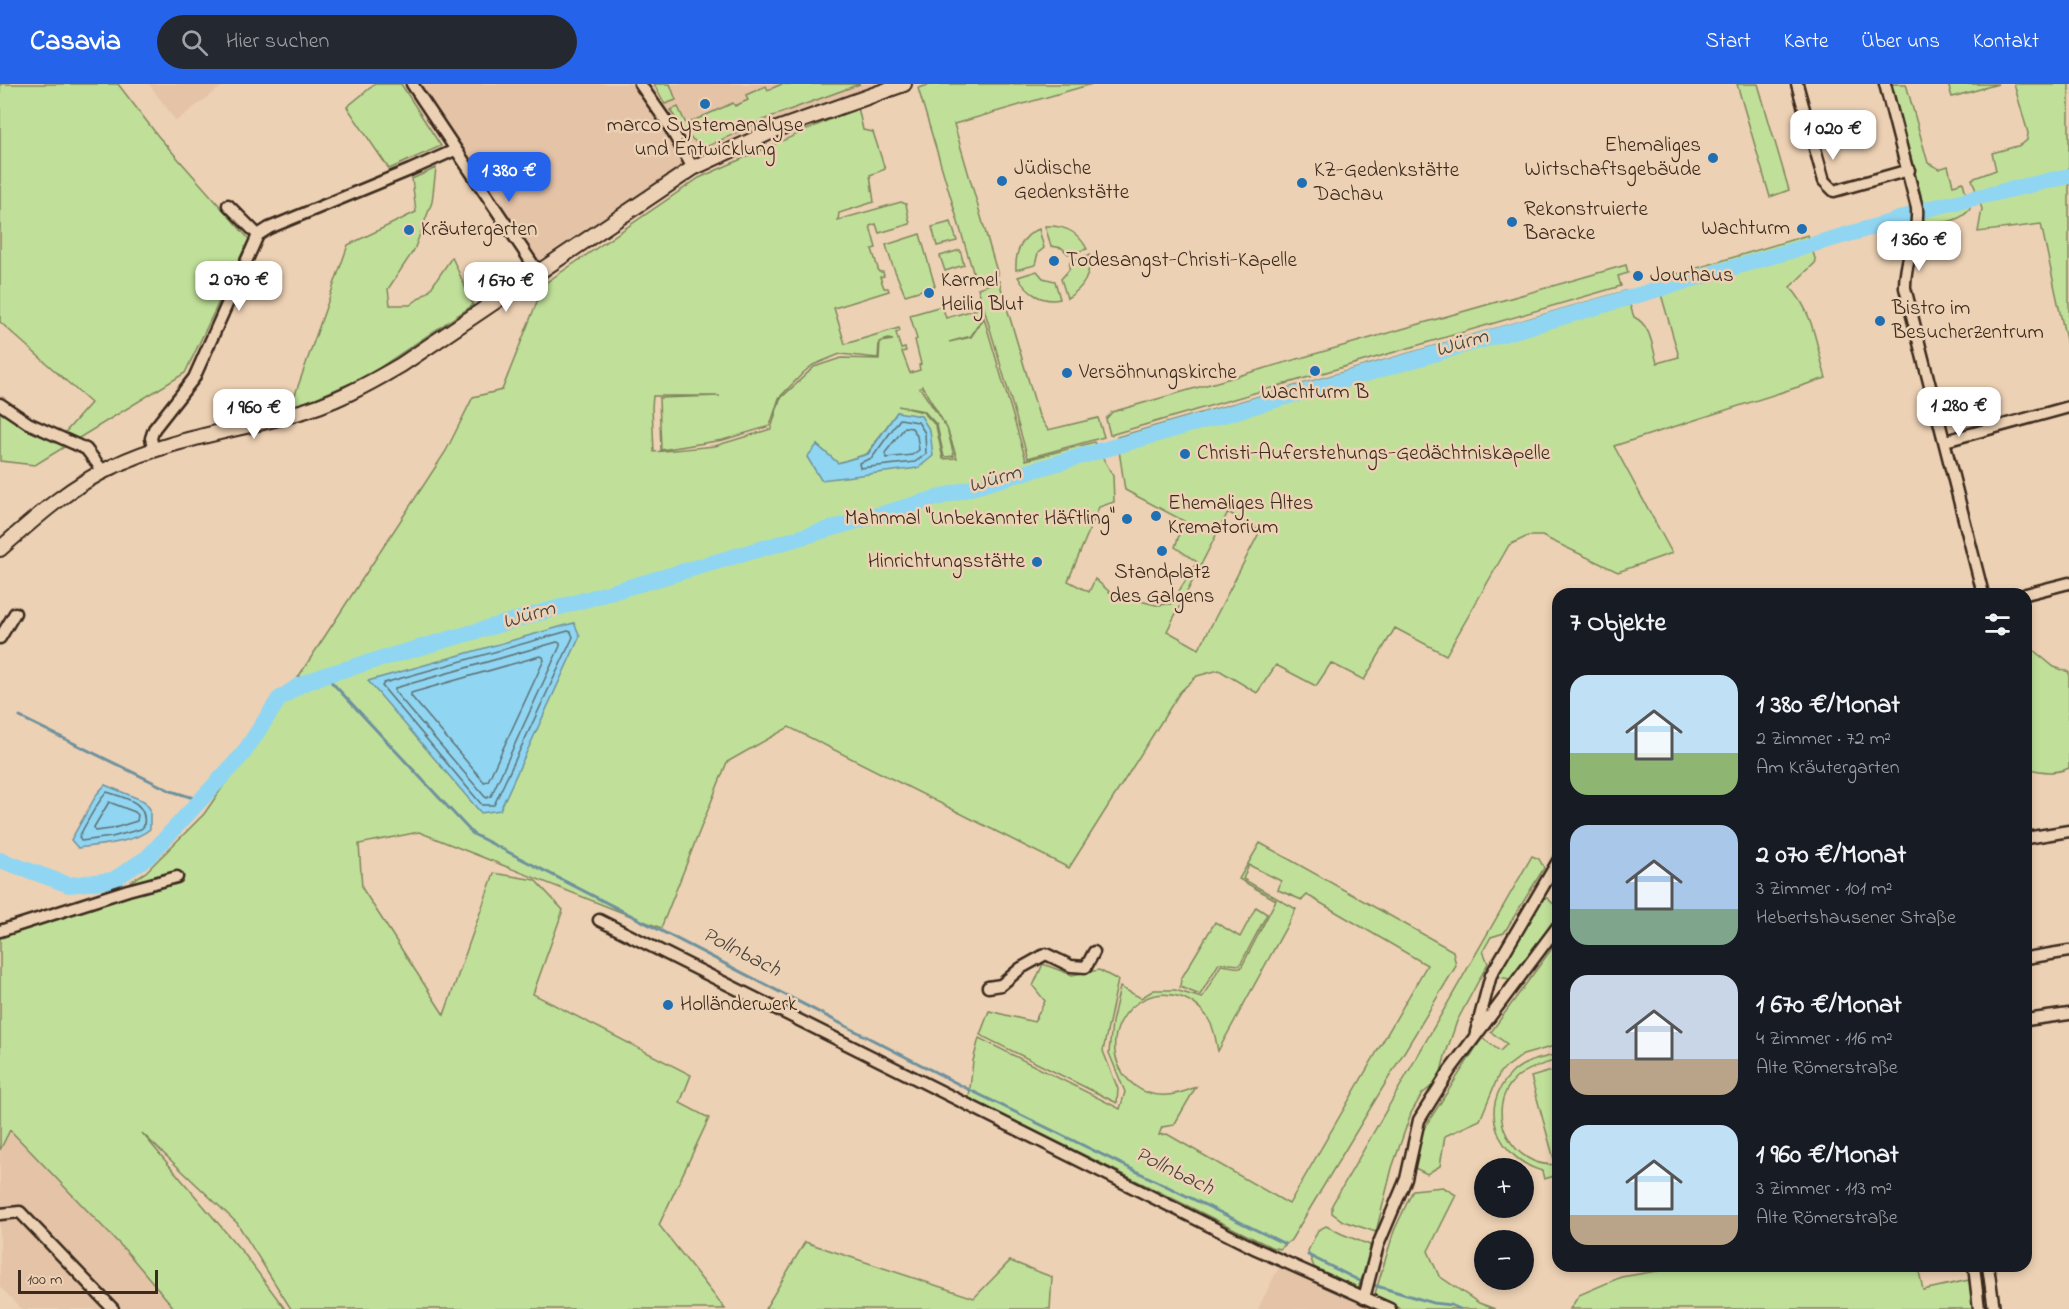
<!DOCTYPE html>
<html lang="de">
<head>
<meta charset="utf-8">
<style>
  body { margin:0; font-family:"Indie Flower",sans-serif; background:#242831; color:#f1f3f6; height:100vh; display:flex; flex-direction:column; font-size:22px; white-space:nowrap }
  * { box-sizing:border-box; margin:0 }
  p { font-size:20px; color:#9ea1a6 }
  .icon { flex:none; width:33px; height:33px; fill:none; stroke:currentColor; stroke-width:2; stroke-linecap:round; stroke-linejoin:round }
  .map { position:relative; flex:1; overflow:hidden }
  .drawer { position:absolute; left:1552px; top:504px; width:480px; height:684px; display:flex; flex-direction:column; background:#171b24; border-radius:18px; box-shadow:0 3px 9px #0003 }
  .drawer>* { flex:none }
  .fabs { position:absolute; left:1474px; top:1074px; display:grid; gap:12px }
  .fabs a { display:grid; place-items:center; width:60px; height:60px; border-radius:50%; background:#171b24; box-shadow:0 3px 9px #0003; font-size:30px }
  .scale { position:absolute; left:18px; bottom:15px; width:140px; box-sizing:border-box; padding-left:6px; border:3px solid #3b2a1e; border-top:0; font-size:16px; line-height:21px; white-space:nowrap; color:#3b2a1e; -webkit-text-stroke:4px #edd1b4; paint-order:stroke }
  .price { position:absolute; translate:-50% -51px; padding:0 14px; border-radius:12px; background:#fff; color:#222; font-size:20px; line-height:39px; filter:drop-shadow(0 2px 3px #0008) }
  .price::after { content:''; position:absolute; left:50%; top:36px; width:18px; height:14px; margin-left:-9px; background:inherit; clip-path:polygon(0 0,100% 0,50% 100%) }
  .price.on { background:#2563eb; color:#fff }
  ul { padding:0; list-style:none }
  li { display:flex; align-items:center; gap:18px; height:150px; padding:0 18px }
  li span { display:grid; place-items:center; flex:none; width:168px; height:120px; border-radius:18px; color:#555 }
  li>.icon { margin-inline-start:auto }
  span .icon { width:72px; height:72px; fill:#fffc; stroke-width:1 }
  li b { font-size:26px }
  h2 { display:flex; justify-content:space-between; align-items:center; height:72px; padding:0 18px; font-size:26px }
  header { display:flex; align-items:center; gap:36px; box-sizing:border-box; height:84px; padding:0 30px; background:#2563eb; color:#fff }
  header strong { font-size:28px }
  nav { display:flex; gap:33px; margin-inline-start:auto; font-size:21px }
  .search { width:420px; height:54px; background:#242831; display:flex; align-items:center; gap:15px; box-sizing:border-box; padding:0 21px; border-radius:33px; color:#9ea1a6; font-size:22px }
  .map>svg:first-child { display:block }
  .built { fill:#e4c3a7 }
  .green { fill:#c0e099; stroke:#7e855c; stroke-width:1.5; fill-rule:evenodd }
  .water { fill:#90d6f2; stroke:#6e919d; stroke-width:1.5 }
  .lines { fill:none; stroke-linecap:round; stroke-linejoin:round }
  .shore { stroke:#5d6f73; stroke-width:1.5 }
  .stream { stroke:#6e919d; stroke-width:3 }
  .river { stroke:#90d6f2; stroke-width:16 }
  .street-casing { stroke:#3b2a1e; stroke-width:15 }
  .secondary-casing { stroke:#3b2a1e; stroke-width:18 }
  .street { stroke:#edd1b4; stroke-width:10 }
  .secondary { stroke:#edd1b4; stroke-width:14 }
  .poi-dot { fill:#1f6fb2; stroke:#edd1b4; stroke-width:2 }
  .labels { text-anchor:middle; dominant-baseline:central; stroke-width:5; stroke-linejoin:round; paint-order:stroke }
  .poi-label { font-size:21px; fill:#3b2a1e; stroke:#edd1b4; text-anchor:start }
  .water-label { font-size:22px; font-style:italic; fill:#48443e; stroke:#edd1b4 }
</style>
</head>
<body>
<header>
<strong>Casavia</strong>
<div class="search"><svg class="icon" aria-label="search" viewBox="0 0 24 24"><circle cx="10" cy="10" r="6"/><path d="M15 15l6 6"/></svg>Hier suchen</div>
<nav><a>Start</a><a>Karte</a><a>Über uns</a><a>Kontakt</a></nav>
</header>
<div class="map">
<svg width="2069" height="1225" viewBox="0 0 2069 1225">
  <rect width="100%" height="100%" fill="#edd1b4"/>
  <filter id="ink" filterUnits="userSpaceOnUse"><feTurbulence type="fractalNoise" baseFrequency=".0167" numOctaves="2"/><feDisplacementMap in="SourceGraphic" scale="12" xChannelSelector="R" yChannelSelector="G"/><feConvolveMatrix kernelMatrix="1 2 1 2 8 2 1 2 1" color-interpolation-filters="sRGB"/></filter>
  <g filter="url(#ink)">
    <g class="built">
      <polygon points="149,0 225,0 176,37"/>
      <polygon points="410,0 881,0 773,36 689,76 533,180"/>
      <polygon points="10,1046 127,1168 175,1225 22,1225 0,1203 0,1066"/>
      <polygon points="1286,1184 1352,1216 1373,1225 1258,1225 1278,1185"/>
    </g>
    <g class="green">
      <polygon points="0,0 118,0 158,52 249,155 185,289 35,381 0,377 0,320 61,353 91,319 0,238"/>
      <polygon points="375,0 401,0 441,62 389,85 347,23"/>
      <polygon points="654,0 670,0 676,16 665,20"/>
      <polygon points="782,0 860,0 770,33 704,64 687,51 670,26 678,23 686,40 733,19 735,22 748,16 746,11 766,2 768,6"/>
      <polygon points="932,0 1092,0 954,40 998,191 976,198 918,4"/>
      <polygon points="1737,0 1758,0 1789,106 1770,113"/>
      <path d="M1891,0H1906L1928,79L1939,85L1948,82L1953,101L1963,98L1970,125C1959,139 1941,139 1924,140L1921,111Z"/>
      <polygon points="1948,0 1998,0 1952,13"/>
      <polygon points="2014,0 2069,0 2069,270 2041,140 1978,148 1982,125 1972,95 1996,86 1992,69 2021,61 2027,56 2028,49"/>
      <path d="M858,23L863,46L873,48L885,85L870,91L874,118L839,129L838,136L901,118L906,120L910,140L879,149L876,140L870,142L876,164L872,165L879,188H883L884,192L880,193L884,204H888L889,207L834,224L845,260L899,244L900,247L896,249L901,265L905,264L906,267L902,268L910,289L920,286L919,281L921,280L915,256L917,255L910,231L942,222L946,234L981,224L983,233L971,252L949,258L971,253L984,234L1026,376L1094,358L1113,392L1114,418L1099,423L1068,497L1089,508L1095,495L1112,510L1156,521L1171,520L1197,478L1175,463L1184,437L1125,406L1117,353L1625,207L1634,233C1651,241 1652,262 1657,279L1679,273L1657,196L1808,151L1816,178L1790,203C1814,228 1816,262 1826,294L1614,362L1672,469L1618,488L1542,452H1528L1509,461L1446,571L1395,544L1364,596L1331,579L1316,602L1276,581L1257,609L1219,586L1197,592L1180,608L1069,784L789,643L727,678L661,844L419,748L359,760L362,804L444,931L494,789L535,796L563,826L533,910L691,991L680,1019L709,1034L659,1141L725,1225H291L237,1139L142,1049L245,1171L285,1225H175L127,1168L10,1046L0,1066V852L91,823L146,788L204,730L291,604L446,367L473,313L502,306L544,200L699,94ZM888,255L893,256L880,258L879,275L841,274L814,283L780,315L771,345L715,362L654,368L652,323L653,312H720L659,314L661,366L723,356L770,342L779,314L804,288L813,281L840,270L878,274L879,258ZM922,302L947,344L957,374L943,375L936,342L923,328L898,322L924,327L937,341L944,373L954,372L947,344L920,304ZM897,328L918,384L816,389L817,361L838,379L867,370ZM1228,428L1260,447L1199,565L1167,547Z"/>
      <polygon points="436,84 432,118 414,166 388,205 390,221 410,221 429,207 452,173 473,221 367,292 290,325 348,161 416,128 412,95"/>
      <polygon points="951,138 957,157 937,162 932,143"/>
      <path d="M1045,142C1064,141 1078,147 1087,165L1068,170L1062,164L1051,162Z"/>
      <path d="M1039,145L1044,164L1038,169L1035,181L1016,186C1015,169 1021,152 1039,145Z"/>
      <polygon points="920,150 935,202 905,211 892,180 886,161"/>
      <polygon points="960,166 964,181 945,187 940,172"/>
      <path d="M1089,171C1091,191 1084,204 1067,214L1061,195L1069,186L1070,177Z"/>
      <polygon points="1626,181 1628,189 1618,192 1621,202 1110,351 1106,335 1112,328"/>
      <path d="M1037,187L1043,194L1055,197L1060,215C1042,219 1027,209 1018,193Z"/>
      <polygon points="999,197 1039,332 1048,346 1098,334 1104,353 1028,374 978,204"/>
      <path d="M2027,561L2054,583L2069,588V684C2056,690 2040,688 2027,684Z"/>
      <path d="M1260,759L1453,867L1456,882L1291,1156L1280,1165L1271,1163L969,1014L973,977L979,954L1120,1025L1125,1008L1109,969L1112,938L1120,903L1141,914L1154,906H1175L1202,914L1221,881L1241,884L1276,816L1239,795ZM1249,781L1281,797L1278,806L1302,816L1307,811L1427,881L1289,1120L1167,1050L1159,1051L1162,1043L1174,1041L1196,1003C1176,1012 1153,1016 1135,1002C1090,967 1126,896 1181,913C1194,918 1205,927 1211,940C1215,948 1216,958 1218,967L1296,825L1243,795Z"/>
      <polygon points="1532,772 1539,775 1544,784 1504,849 1491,853 1483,867 1488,879 1457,937 1445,972 1439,996 1422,1010 1411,1029 1392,1084 1376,1148 1343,1137 1332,1129 1332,1121"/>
      <polygon points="1547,814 1558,824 1557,834 1510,895 1498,893 1497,886 1538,815"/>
      <polygon points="1256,823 1267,830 1240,881 1219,879 1200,911 1180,903 1181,895 1215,838 1240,853"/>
      <polygon points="1558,856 1558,961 1523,971 1500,988 1480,1036 1445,1052 1440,1082 1427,1090 1411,1082 1421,1049 1482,954 1500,967 1507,960 1491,948"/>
      <polygon points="1043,880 1072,891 1099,886 1118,896 1103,967 1118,1005 1117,1019 980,951 989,927 1034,938 1045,917 1033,902"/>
      <path d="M1558,970V976C1544,980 1528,984 1516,994C1481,1026 1513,1087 1558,1080V1091L1544,1095L1542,1087C1498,1074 1476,1024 1512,989C1524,977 1542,974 1558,970Z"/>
      <polygon points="1558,985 1558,1074 1554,1075 1531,993"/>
      <polygon points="1443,1103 1456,1111 1428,1167 1439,1192 1479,1219 1495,1225 1401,1225 1374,1213 1394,1147 1413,1106"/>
      <polygon points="1326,1142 1342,1150 1370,1161 1370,1175 1358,1204 1314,1183 1308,1167 1318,1146"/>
      <polygon points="805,1158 974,1214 1010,1177 1052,1193 1050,1225 765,1225"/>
      <polygon points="1673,1182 1918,1182 1923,1206 1969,1196 1973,1225 1570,1225 1579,1211 1621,1193 1663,1186"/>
    </g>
    <g class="water">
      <polygon points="897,328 921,332 930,347 933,372 918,384 821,396 807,373 817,361 838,379 868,370"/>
      <polygon points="574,539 580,552 500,726 481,729 368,597"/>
      <path d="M105,701L144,717L150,725V745C134,759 99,761 78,764L71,756L97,710Z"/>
    </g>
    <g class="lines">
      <g class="shore">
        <polygon points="900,335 918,338 925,349 926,370 915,378 860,384 859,379 872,374"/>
        <polygon points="905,343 912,344 917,352 919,366 912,371 886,374 885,369"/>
        <polygon points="568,547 571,548 573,553 494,721 482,721 382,602 384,599"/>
        <polygon points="557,558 560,559 560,562 491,712 486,714 395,608 395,604"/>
        <polygon points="540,572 543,573 544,576 488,697 484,698 411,612 411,609"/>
        <path d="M107,708C126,714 148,718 144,742L141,745L112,753L81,757L79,753C86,740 97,718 107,708Z"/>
        <polygon points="109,718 135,728 138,731 137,737 111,745 95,747 94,743"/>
      </g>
      <g class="stream">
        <polyline points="325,591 473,750 968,1005 1285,1160"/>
        <polyline points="20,633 171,707 200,716"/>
        <polyline points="1308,1171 1360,1197 1433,1219 1451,1221 1460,1225"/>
      </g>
      <polyline class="river" points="0,776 69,801 113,796 148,773 243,670 279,615 300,601 325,591 1887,139 1931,124 2069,92"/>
      <defs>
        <g id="street">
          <polyline points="412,0 538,188"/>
          <polyline points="640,0 668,40 693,84"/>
          <polyline points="1797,0 1824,97 1834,107 1909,86"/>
          <path d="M1885,0L1917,124C1919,152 1904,176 1905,204L1983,510"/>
          <polyline points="228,121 258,151"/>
          <polyline points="0,320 28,339 86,365 103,387"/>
          <polyline points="1945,357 2069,323"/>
          <polyline points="154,367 151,354 154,345 194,294 258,151 269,144 410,86 455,66"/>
          <polyline points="2026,510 2069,499"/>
          <polyline points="0,554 15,529"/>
          <polyline points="2026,754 2069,747"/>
          <polyline points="599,836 1256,1165 1390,1225"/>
          <polyline points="0,847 128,806 177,793"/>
          <polyline points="2026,874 2069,867"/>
          <polyline points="988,903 1001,901 1021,884 1046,870 1071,882 1086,883 1094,868"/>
          <polyline points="2026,936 2069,930"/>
          <polyline points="1476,948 1491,891 1558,777"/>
          <polyline points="0,1130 20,1128 113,1225"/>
          <polyline points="1974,1182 1979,1225"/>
          <polyline points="1988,1182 1994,1225"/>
          <polyline points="1364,1214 1378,1161 1406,1095 1419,1036 1450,986 1558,842"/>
        </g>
        <path id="secondary" d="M0,465C35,434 70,402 114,382C170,355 234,347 293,330C332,320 367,301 401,281L693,84L777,45L904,0"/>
      </defs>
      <use href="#street" class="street-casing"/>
      <use href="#secondary" class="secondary-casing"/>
      <use href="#street" class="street"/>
      <use href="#secondary" class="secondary"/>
    </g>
  </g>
  <g class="poi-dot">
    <circle cx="705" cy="20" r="6"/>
    <circle cx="1713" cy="74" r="6"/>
    <circle cx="1002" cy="97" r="6"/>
    <circle cx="1302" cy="99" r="6"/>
    <circle cx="1512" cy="138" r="6"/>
    <circle cx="1802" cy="145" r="6"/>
    <circle cx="409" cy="146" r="6"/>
    <circle cx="1054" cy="177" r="6"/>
    <circle cx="1638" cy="192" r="6"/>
    <circle cx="929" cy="209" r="6"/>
    <circle cx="1880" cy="237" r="6"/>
    <circle cx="1315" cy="287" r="6"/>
    <circle cx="1067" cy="289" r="6"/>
    <circle cx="1185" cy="370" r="6"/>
    <circle cx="1156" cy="432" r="6"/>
    <circle cx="1127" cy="435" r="6"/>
    <circle cx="1162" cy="467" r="6"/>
    <circle cx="1037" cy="478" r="6"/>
    <circle cx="668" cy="921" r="6"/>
  </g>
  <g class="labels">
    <g class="poi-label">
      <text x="705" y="42" text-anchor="middle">marco Systemanalyse<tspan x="705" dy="24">und Entwicklung</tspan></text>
      <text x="1701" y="62" text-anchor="end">Ehemaliges<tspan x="1701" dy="24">Wirtschaftsgebäude</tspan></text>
      <text x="1014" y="85">Jüdische<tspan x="1014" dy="24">Gedenkstätte</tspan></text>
      <text x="1314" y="87">KZ-Gedenkstätte<tspan x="1314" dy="24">Dachau</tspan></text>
      <text x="1524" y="126">Rekonstruierte<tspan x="1524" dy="24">Baracke</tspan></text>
      <text x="1790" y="145" text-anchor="end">Wachturm</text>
      <text x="421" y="146">Kräutergarten</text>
      <text x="1066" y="177">Todesangst-Christi-Kapelle</text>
      <text x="1650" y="192">Jourhaus</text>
      <text x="941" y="197">Karmel<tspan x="941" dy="24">Heilig Blut</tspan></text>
      <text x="1892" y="225">Bistro im<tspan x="1892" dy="24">Besucherzentrum</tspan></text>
      <text x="1079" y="289">Versöhnungskirche</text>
      <text x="1315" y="309" text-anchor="middle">Wachturm B</text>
      <text x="1197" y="370">Christi-Auferstehungs-Gedächtniskapelle</text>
      <text x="1168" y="420">Ehemaliges Altes<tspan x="1168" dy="24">Krematorium</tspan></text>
      <text x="1115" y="435" text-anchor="end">Mahnmal "Unbekannter Häftling"</text>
      <text x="1025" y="478" text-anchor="end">Hinrichtungsstätte</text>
      <text x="1162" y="489" text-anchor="middle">Standplatz<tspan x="1162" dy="24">des Galgens</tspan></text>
      <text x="680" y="921">Holländerwerk</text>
    </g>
    <g class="water-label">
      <text transform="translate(1462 260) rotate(-16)">Würm</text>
      <text transform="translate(995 396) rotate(-16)">Würm</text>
      <text transform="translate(529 532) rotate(-16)">Würm</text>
      <text transform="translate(741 869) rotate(27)">Pollnbach</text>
      <text transform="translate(1174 1088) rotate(26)">Pollnbach</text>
    </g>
  </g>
</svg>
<div class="fabs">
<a>+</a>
<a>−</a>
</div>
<div class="scale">100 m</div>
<b class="price" style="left:1833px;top:77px">1 020 €</b>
<b class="price on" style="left:509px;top:119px">1 380 €</b>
<b class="price" style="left:1919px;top:188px">1 360 €</b>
<b class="price" style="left:239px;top:228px">2 070 €</b>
<b class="price" style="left:506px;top:229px">1 670 €</b>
<b class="price" style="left:1959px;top:354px">1 280 €</b>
<b class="price" style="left:254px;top:356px">1 960 €</b>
<section class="drawer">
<h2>7 Objekte<svg class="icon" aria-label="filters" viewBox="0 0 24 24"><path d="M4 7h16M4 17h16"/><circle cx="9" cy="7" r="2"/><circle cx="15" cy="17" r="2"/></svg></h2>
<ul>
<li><span style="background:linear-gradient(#bfe0f5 65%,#8fb573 0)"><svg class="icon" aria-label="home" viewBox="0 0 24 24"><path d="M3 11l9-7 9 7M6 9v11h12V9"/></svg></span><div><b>1 380 €/Monat</b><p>2 Zimmer · 72 m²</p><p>Am Kräutergarten</p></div></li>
<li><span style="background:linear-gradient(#a9c7e8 70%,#7fa58c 0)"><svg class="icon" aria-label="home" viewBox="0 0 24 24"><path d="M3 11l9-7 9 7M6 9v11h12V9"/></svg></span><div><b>2 070 €/Monat</b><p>3 Zimmer · 101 m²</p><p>Hebertshausener Straße</p></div></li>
<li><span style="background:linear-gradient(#c9d6e8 70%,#b9a48a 0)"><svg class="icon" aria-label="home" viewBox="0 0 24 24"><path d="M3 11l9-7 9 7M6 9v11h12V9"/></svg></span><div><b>1 670 €/Monat</b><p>4 Zimmer · 116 m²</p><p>Alte Römerstraße</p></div></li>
<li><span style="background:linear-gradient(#bfe0f5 75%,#b9a48a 0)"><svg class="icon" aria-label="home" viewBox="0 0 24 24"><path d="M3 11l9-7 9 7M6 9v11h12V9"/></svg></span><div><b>1 960 €/Monat</b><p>3 Zimmer · 113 m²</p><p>Alte Römerstraße</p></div></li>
</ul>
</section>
</div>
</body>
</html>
